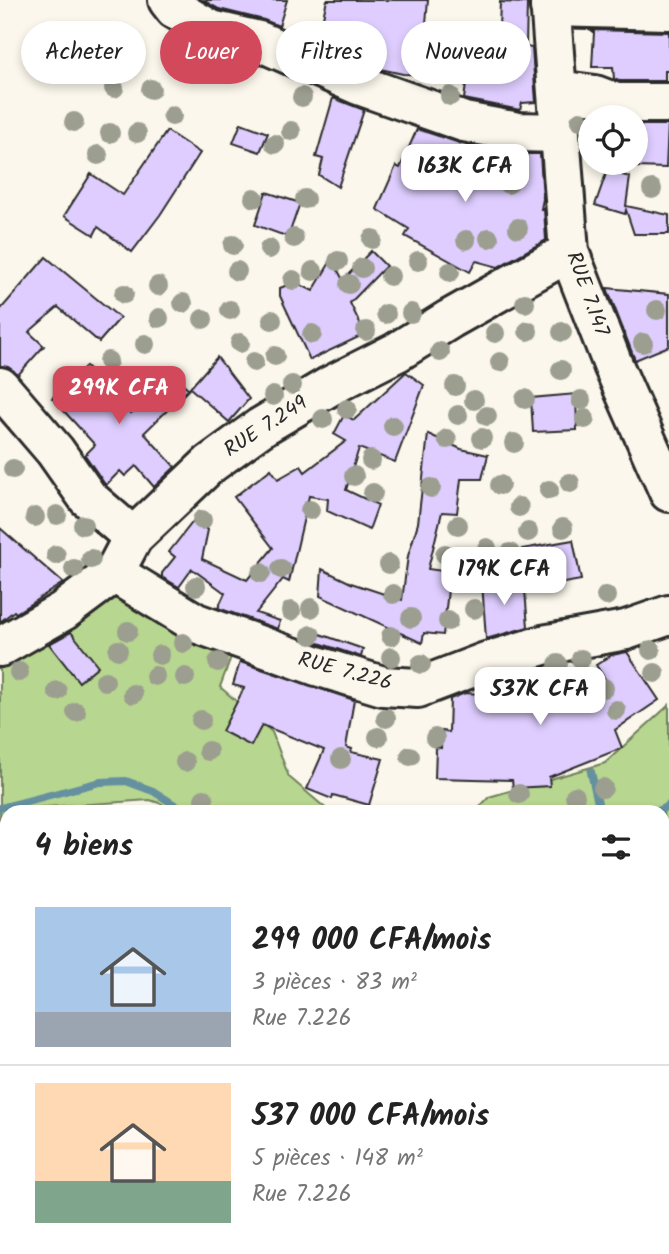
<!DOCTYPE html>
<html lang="fr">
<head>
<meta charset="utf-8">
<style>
  body { margin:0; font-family:Kalam,sans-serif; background:#f6f6f6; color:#222; height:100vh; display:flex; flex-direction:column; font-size:26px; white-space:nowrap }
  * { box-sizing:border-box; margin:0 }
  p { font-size:23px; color:#767676 }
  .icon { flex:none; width:38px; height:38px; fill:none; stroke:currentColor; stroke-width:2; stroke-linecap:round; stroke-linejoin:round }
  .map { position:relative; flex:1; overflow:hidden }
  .drawer { position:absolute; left:0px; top:805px; width:670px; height:450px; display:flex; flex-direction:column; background:#fff; border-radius:21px 21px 0 0; box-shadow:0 4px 10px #0003 }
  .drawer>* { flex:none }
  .hud { position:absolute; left:21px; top:21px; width:628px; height:63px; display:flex; gap:14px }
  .buttons { position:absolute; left:578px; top:105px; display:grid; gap:14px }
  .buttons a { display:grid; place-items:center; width:70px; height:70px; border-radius:50%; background:#fff; box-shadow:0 4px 10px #0003; font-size:35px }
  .price { position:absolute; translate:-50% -60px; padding:0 16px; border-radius:14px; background:#fff; color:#222; font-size:23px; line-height:46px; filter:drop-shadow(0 2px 4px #0008) }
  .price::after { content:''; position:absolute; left:50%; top:42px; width:21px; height:16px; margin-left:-10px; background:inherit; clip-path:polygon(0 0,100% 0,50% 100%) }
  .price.selected { background:#d1495b; color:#fff }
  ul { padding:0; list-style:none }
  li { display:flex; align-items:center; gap:21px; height:175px; padding:0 35px }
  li+li { border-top:2px solid #e0e0e0 }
  li span { display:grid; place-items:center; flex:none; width:196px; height:140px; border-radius:0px; color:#555 }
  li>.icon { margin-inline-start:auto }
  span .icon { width:84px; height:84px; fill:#fffc; stroke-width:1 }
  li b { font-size:30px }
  h2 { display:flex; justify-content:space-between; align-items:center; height:84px; padding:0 35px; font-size:30px }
  .tag { padding:0 24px; border-radius:32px; background:#fff; box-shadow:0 4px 10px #0003; font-size:24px; line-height:63px }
  .tag.selected { background:#d1495b; color:#fff }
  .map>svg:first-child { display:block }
  .green { fill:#b7d68f; stroke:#71805d; stroke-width:2 }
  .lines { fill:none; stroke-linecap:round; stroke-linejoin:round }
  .stream { stroke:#65909f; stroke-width:8 }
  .building { fill:#decdfe; stroke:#2b2b2b; stroke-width:2 }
  .minor-casing { stroke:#2b2b2b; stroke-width:44 }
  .minor { stroke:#fbf7ec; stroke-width:38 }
  .tree { fill:#9c9e90 }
  .labels { text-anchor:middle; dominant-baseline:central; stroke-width:6; stroke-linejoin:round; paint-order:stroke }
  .street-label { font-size:21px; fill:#2b2b2b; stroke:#fbf7ec }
</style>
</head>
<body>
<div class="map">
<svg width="669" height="1254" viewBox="0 0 669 1254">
  <rect width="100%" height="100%" fill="#fbf7ec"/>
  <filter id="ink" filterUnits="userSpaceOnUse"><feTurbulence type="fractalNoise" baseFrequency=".0143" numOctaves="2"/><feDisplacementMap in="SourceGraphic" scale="14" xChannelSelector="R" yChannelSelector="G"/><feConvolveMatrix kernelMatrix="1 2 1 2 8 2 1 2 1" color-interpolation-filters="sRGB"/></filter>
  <g filter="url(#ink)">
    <g class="green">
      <polygon points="114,590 231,657 220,687 272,732 289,777 330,812 161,812 162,804 150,800 32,808 20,812 7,812 7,817 0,819 0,650"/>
      <polygon points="669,705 669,968 663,975 663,812 475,812 489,797 605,763"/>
    </g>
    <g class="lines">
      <g class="stream">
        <polyline points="591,772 600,812"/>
        <polyline points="0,808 100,782 126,781 153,791 186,812"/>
        <polyline points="657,812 669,805"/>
      </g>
    </g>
    <g class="building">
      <polygon points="203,0 287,0 279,26 264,20 219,9"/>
      <polygon points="327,0 428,0 424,47 443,47 443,75 403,74 380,69 348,56 349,50 317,43"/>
      <polygon points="500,2 527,3 526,47 532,48 536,102 522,103 520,110 464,99 469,63 491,66 499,29"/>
      <polygon points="591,30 669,32 669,71 665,71 665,81 620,81 614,79 613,67 592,67 594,32"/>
      <polygon points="333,98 364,110 338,187 319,175 323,159 316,157"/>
      <polygon points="241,123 268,133 260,152 233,143"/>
      <polygon points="635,125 668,125 666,168 635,167"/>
      <polygon points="417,129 481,150 476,171 522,181 527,154 540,154 543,199 541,209 544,209 546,240 498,267 476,261 470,272 405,236 409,229 377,209 396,166 400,168"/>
      <polygon points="167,131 200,153 160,215 132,252 98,227 94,235 64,216 91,174 123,195"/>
      <polygon points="607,171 630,177 626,206 669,215 669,234 634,234 626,210 625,214 595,205"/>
      <polygon points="266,192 300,203 288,237 255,225"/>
      <polygon points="371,251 386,266 350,303 365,334 310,360 280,296 280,288 295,282 313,291 332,259 343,280"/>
      <polygon points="46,257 120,318 99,342 58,307 29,332 44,346 18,375 8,367 0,366 0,310"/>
      <polygon points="607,288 669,294 669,346 635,360"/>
      <polygon points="217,357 249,399 229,422 190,388"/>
      <polygon points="86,366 131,413 172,374 189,389 144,433 175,467 154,487 136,466 125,476 120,471 106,485 104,483 85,455 95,445 52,398"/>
      <polygon points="406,372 424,385 395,462 359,448 346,490 378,505 369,530 327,511 328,499 309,496 289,582 283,579 256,613 280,621 278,629 218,608 225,593 192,569 179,587 162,577 162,573 175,557 169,552 195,519 208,530 202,559 247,580 273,548 234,497 271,469 278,479 301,466 305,472 346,441 334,434 344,415 354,420"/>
      <polygon points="576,394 577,430 533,432 531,398"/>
      <polygon points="428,434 461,449 488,455 482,479 461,479 457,513 442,512 428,569 450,572 443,635 424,633 422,643 320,596 322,569 351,583 402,600 408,556 418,523"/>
      <polygon points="0,528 63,583 16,613 14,611 0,622"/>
      <polygon points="573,540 581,580 530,589 522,549"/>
      <polygon points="524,578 528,627 486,639 482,582"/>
      <polygon points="71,632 98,666 79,682 49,644"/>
      <polygon points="317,633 363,649 361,657 316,642"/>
      <polygon points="627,652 659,700 615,730 622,748 549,777 550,786 513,788 512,780 435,778 436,747 441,748 442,731 449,732 450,699 465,693 515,696 512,677 545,667 553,706 609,685 596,665 612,655"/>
      <polygon points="240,662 354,700 346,747 352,749 351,752 383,759 369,805 333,795 332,799 307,789 324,750 262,725 251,746 222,731 244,688 233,685"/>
    </g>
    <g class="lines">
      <defs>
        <g id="minor">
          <polyline points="168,0 175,9 211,30 259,41 359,85 464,122 518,132 559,133"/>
          <polyline points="550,0 569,252 613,365 669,492"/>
          <polyline points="550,7 669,10"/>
          <polyline points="557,90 595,95 616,103 669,103"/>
          <polyline points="0,387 55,451 88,498 133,537"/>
          <polyline points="114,573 196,623 317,666 383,686 418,688 486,662 543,645 626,630 669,615"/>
          <polyline points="0,647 63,611 114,573 133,537 210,464 261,427 330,386 397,352 450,319 569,252"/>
          <polyline points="0,1171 7,1170"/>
        </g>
      </defs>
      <use href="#minor" class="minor-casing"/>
      <use href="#minor" class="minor"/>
    </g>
    <g class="tree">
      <circle cx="294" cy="33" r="10"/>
      <circle cx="179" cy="39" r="10"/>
      <circle cx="230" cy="57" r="10"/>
      <circle cx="459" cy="66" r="10"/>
      <circle cx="205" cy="69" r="10"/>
      <circle cx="114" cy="88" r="10"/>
      <circle cx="151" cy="89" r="10"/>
      <circle cx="450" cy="96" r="10"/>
      <circle cx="302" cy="97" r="10"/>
      <circle cx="172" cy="116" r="10"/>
      <circle cx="580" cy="121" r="10"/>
      <circle cx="74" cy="122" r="10"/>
      <circle cx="291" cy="131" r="10"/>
      <circle cx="110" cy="133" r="10"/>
      <circle cx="137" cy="133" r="10"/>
      <circle cx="275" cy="144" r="10"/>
      <circle cx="98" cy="155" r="10"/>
      <circle cx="500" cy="160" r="10"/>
      <circle cx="508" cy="184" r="10"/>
      <circle cx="652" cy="189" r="10"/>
      <circle cx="254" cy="198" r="10"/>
      <circle cx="305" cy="199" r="10"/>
      <circle cx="518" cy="228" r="10"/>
      <circle cx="294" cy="238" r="10"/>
      <circle cx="489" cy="238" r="10"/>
      <circle cx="372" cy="239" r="10"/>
      <circle cx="466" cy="240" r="10"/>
      <circle cx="233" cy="245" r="10"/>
      <circle cx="269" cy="249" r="10"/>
      <circle cx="338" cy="261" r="10"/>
      <circle cx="418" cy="261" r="10"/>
      <circle cx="362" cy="268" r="10"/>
      <circle cx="237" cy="271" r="10"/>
      <circle cx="313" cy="271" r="10"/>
      <circle cx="450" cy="272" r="10"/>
      <circle cx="390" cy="276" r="10"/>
      <circle cx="293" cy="280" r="10"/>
      <circle cx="349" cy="284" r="10"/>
      <circle cx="158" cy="286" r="10"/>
      <circle cx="124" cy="294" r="10"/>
      <circle cx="183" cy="303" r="10"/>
      <circle cx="525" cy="303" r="10"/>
      <circle cx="230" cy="310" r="10"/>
      <circle cx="657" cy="310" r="10"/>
      <circle cx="411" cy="313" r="10"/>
      <circle cx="386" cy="314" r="10"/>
      <circle cx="159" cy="318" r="10"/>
      <circle cx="203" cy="319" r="10"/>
      <circle cx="272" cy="320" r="10"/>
      <circle cx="366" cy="331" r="10"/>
      <circle cx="528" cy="331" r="10"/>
      <circle cx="562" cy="332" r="10"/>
      <circle cx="495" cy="333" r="10"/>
      <circle cx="312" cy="334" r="10"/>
      <circle cx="240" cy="343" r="10"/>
      <circle cx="643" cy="343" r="10"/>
      <circle cx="145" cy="344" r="10"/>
      <circle cx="440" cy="352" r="10"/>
      <circle cx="275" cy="356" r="10"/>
      <circle cx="108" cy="361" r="10"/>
      <circle cx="254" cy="362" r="10"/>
      <circle cx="500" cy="362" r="10"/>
      <circle cx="561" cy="370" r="10"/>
      <circle cx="147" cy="377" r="10"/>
      <circle cx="292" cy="385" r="10"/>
      <circle cx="455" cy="386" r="10"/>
      <circle cx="273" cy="396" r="10"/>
      <circle cx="525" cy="399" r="10"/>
      <circle cx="474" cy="400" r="10"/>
      <circle cx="581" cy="400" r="10"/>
      <circle cx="347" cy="409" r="10"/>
      <circle cx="458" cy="415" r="10"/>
      <circle cx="487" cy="416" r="10"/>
      <circle cx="323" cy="419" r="10"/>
      <circle cx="585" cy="419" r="10"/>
      <circle cx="393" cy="426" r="10"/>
      <circle cx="482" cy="438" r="10"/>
      <circle cx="447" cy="439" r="10"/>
      <circle cx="514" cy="443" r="10"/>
      <circle cx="371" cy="460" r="10"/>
      <circle cx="13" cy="469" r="10"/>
      <circle cx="354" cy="476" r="10"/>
      <circle cx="570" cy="483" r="10"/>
      <circle cx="500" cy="485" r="10"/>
      <circle cx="431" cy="488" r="10"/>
      <circle cx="549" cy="490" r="10"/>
      <circle cx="373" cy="493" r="10"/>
      <circle cx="519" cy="507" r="10"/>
      <circle cx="310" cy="510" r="10"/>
      <circle cx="57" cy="515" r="10"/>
      <circle cx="35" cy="517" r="10"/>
      <circle cx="202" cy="520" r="10"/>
      <circle cx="83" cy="525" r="10"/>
      <circle cx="458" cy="525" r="10"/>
      <circle cx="563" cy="528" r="10"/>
      <circle cx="528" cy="532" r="10"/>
      <circle cx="487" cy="548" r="10"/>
      <circle cx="510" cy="553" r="10"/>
      <circle cx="445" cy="554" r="10"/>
      <circle cx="56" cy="555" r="10"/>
      <circle cx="91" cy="559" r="10"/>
      <circle cx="389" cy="564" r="10"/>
      <circle cx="74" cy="569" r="10"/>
      <circle cx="281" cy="569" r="10"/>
      <circle cx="261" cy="573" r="10"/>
      <circle cx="481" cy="578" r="10"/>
      <circle cx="196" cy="586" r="10"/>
      <circle cx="393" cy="594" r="10"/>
      <circle cx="606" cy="596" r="10"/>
      <circle cx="311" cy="608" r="10"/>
      <circle cx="474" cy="609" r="10"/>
      <circle cx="291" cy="611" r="10"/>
      <circle cx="411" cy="618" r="10"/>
      <circle cx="448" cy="621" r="10"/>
      <circle cx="128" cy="631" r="10"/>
      <circle cx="311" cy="635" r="10"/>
      <circle cx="391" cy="636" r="10"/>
      <circle cx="183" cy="643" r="10"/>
      <circle cx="118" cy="650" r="10"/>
      <circle cx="651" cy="650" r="10"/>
      <circle cx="160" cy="655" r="10"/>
      <circle cx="391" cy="657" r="10"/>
      <circle cx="581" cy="659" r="10"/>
      <circle cx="218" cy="662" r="10"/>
      <circle cx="421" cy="664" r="10"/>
      <circle cx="558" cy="664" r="10"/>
      <circle cx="19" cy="672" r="10"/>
      <circle cx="655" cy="673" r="10"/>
      <circle cx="155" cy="676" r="10"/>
      <circle cx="185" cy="677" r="10"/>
      <circle cx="105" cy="681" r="10"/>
      <circle cx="604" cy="688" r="10"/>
      <circle cx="57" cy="691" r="10"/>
      <circle cx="133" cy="694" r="10"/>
      <circle cx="616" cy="710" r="10"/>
      <circle cx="76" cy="712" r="10"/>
      <circle cx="386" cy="718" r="10"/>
      <circle cx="201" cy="720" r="10"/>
      <circle cx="378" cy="737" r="10"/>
      <circle cx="435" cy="738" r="10"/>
      <circle cx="208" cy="751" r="10"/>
      <circle cx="410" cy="756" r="10"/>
      <circle cx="341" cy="759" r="10"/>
      <circle cx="185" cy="762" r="10"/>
      <circle cx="603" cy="788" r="10"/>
      <circle cx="519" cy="794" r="10"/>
      <circle cx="575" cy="796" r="10"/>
      <circle cx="204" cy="799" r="10"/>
    </g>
  </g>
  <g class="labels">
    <g class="street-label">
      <text transform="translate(587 294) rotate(70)">RUE 7.147</text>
      <text transform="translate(266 427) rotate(-33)">RUE 7.249</text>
      <text transform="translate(345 672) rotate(15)">RUE 7.226</text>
    </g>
  </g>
</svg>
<div class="buttons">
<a><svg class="icon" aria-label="locate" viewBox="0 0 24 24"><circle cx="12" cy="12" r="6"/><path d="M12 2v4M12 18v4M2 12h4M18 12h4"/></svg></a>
</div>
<b class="price" style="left:465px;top:204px">163K CFA</b>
<b class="price selected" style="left:119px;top:426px">299K CFA</b>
<b class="price" style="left:504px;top:607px">179K CFA</b>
<b class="price" style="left:540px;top:727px">537K CFA</b>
<div class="hud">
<a class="tag">Acheter</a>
<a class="tag selected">Louer</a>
<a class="tag">Filtres</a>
<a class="tag">Nouveau</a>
</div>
<section class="drawer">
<h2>4 biens<svg class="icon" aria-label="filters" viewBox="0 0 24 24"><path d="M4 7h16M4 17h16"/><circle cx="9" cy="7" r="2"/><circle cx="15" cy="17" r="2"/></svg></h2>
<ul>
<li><span style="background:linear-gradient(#a9c7e8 75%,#9aa5b1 0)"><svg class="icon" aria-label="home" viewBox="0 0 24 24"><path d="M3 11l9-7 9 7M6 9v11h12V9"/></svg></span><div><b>299 000 CFA/mois</b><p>3 pièces · 83 m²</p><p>Rue 7.226</p></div></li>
<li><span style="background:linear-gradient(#ffd9b3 70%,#7fa58c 0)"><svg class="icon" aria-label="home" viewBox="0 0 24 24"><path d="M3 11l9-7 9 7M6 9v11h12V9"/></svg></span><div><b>537 000 CFA/mois</b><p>5 pièces · 148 m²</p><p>Rue 7.226</p></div></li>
</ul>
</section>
</div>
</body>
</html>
